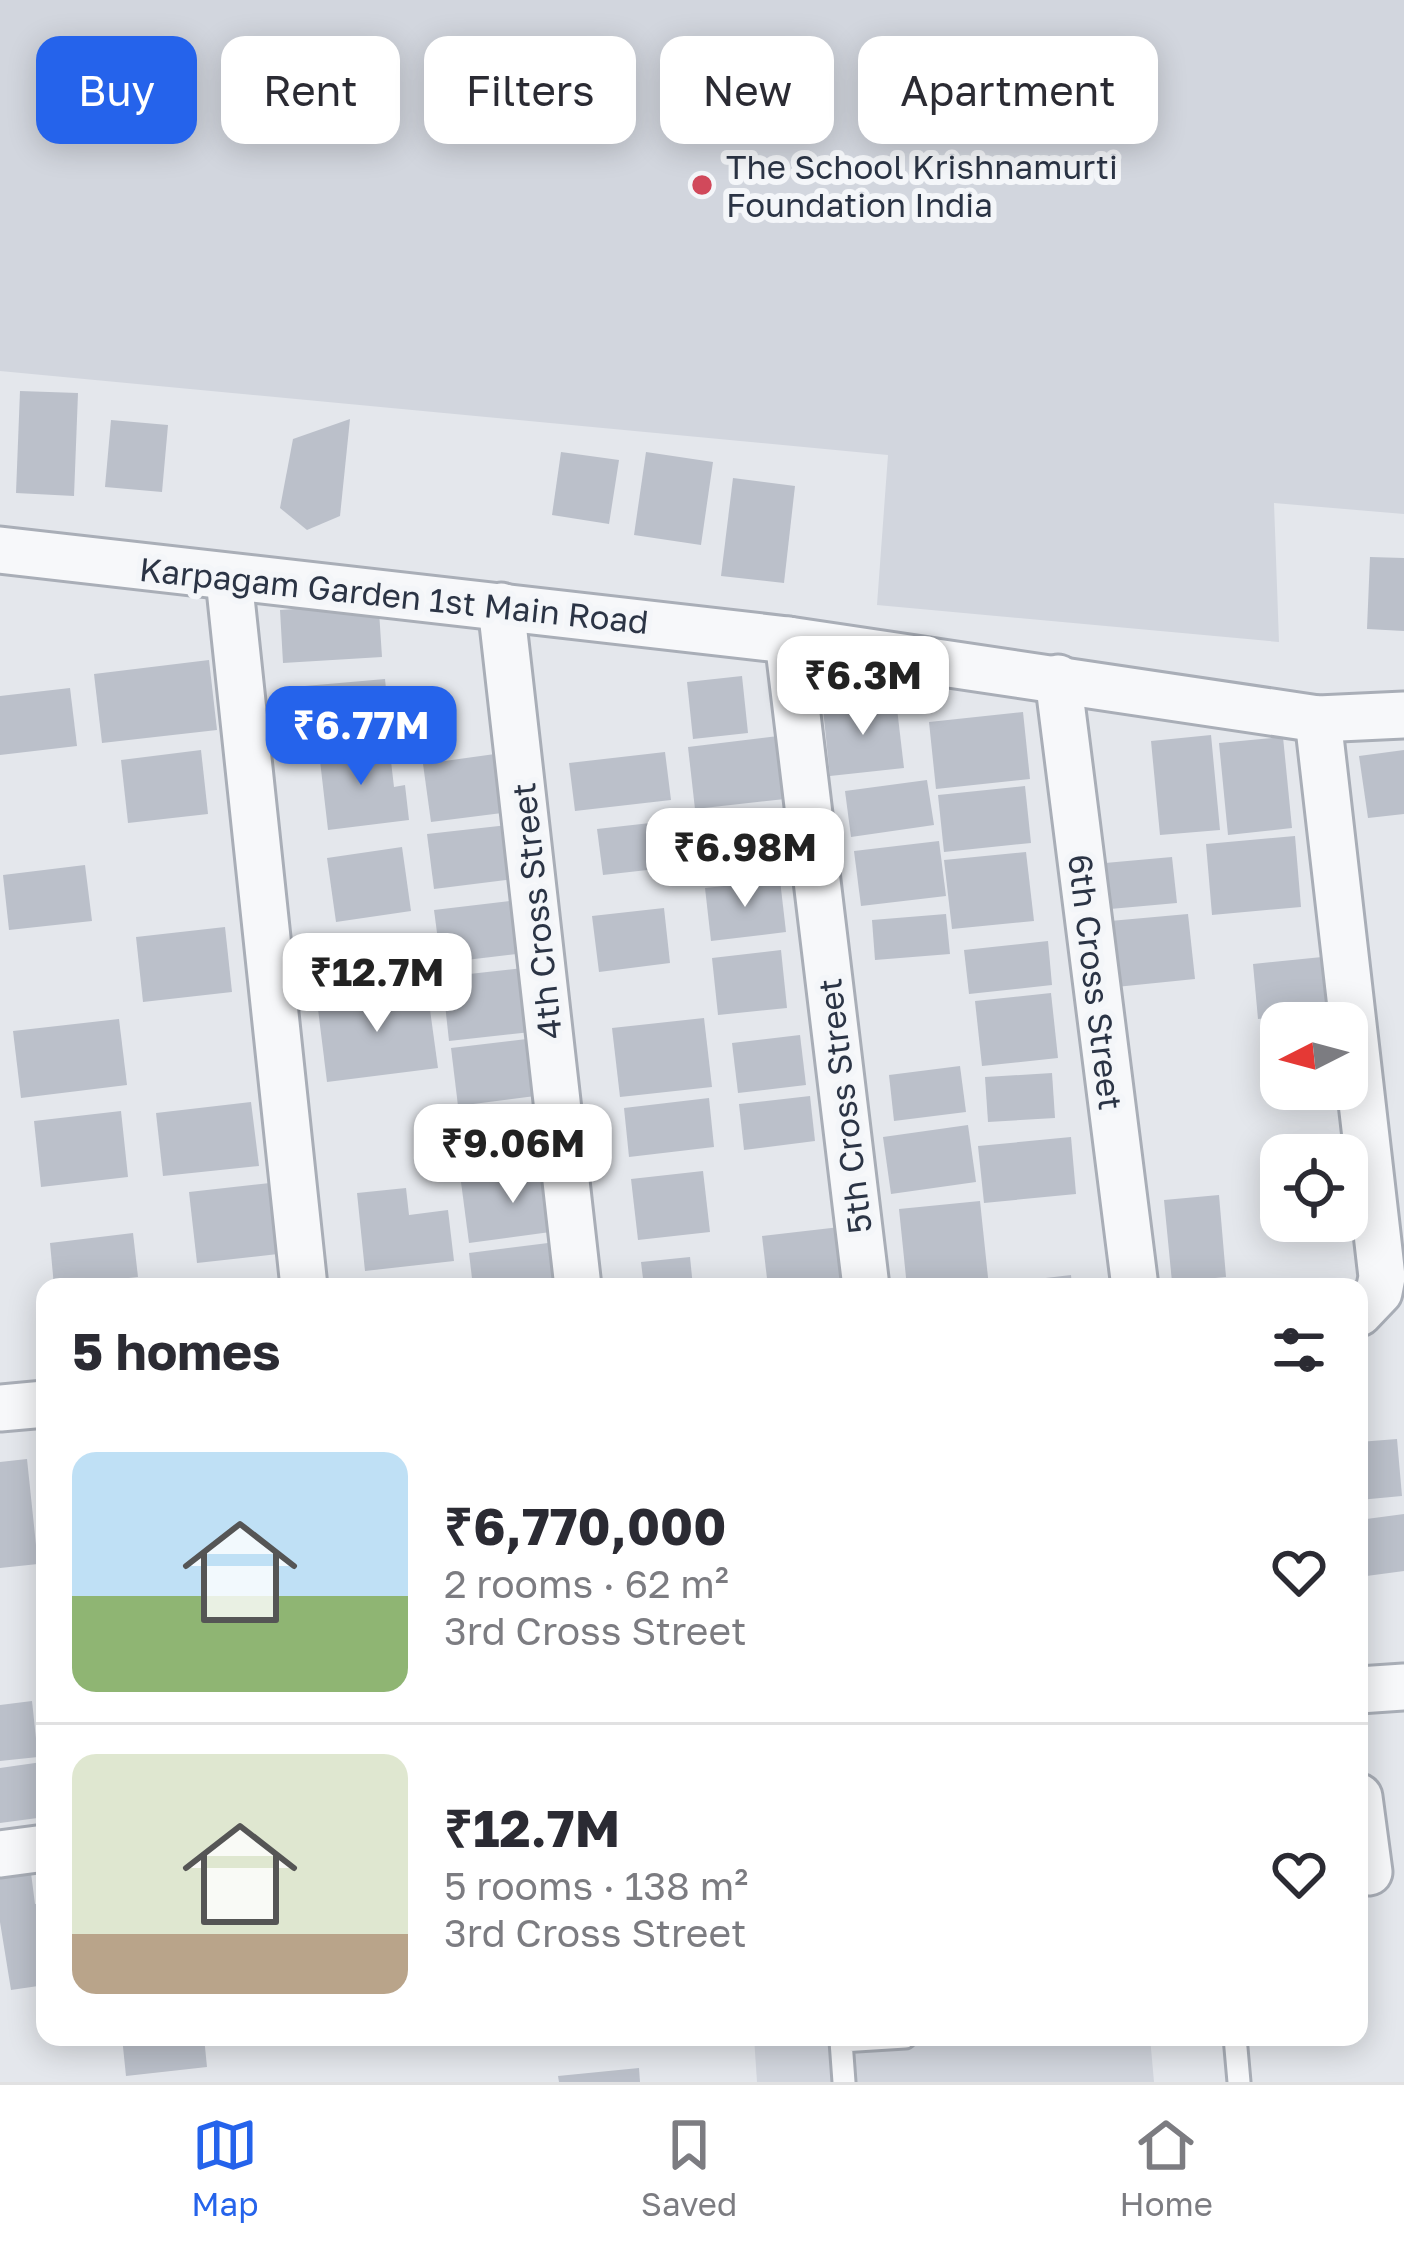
<!DOCTYPE html>
<html lang="en">
<head>
<meta charset="utf-8">
<style>
  body { margin:0; font-family:"Golos Text",sans-serif; background:#f7f7f7; color:#2b2b33; height:100vh; display:flex; flex-direction:column; font-size:45px; white-space:nowrap }
  * { box-sizing:border-box; margin:0 }
  p { font-size:39px; color:#7c7c81 }
  .icon { flex:none; width:66px; height:66px; fill:none; stroke:currentColor; stroke-width:2; stroke-linecap:round; stroke-linejoin:round }
  .map { position:relative; flex:1; overflow:hidden }
  .drawer { position:absolute; left:36px; top:1278px; width:1332px; height:768px; display:flex; flex-direction:column; background:#fff; border-radius:24px; box-shadow:0 6px 30px #0003 }
  .drawer>* { flex:none }
  .banner { position:absolute; left:36px; top:36px; width:1332px; height:108px; display:flex; gap:24px }
  .needle { width:78px; rotate:264deg }
  .buttons { position:absolute; left:1260px; top:1002px; display:grid; gap:24px }
  .buttons a { display:grid; place-items:center; width:108px; height:108px; border-radius:24px; background:#fff; box-shadow:0 6px 30px #0003; font-size:60px }
  .price { position:absolute; translate:-50% -102px; padding:0 27px; border-radius:24px; background:#fff; color:#222; font-size:39px; line-height:78px; filter:drop-shadow(0 3px 6px #0008) }
  .price::after { content:''; position:absolute; left:50%; top:72px; width:36px; height:27px; margin-left:-18px; background:inherit; clip-path:polygon(0 0,100% 0,50% 100%) }
  .price.selected { background:#2563eb; color:#fff }
  ul { padding:0; list-style:none }
  li { display:flex; align-items:center; gap:36px; height:300px; padding:0 36px }
  li+li { border-top:3px solid #e1e1e2 }
  li span { display:grid; place-items:center; flex:none; width:336px; height:240px; border-radius:24px; color:#555 }
  li>.icon { margin-inline-start:auto }
  span .icon { width:144px; height:144px; fill:#fffc; stroke-width:1 }
  li b { font-size:51px }
  h2 { display:flex; justify-content:space-between; align-items:center; height:144px; padding:0 36px; font-size:51px }
  .tag { padding:0 42px; border-radius:24px; background:#fff; box-shadow:0 6px 30px #0003; font-size:42px; line-height:108px }
  .tag.selected { background:#2563eb; color:#fff }
  .menu { display:flex; justify-content:space-around; align-items:center; height:168px; border-top:3px solid #e1e1e2; background:#fff; font-size:33px; color:#7c7c81 }
  .menu a { display:grid; justify-items:center; gap:6px }
  .menu .selected { color:#2563eb }
  .map>svg:first-child { display:block }
  .built { fill:#d2d6de }
  .building { fill:#bbc0ca }
  .lines { fill:none; stroke-linecap:round; stroke-linejoin:round }
  .service-casing { stroke:#a9aeb7; stroke-width:27 }
  .minor-casing { stroke:#a9aeb7; stroke-width:51 }
  .service { stroke:#f7f8fa; stroke-width:21 }
  .minor { stroke:#f7f8fa; stroke-width:45 }
  .poi-dot { fill:#d1495b; stroke:#f4f6f9; stroke-width:4.5 }
  .labels { text-anchor:middle; dominant-baseline:central; stroke-width:12; stroke-linejoin:round; paint-order:stroke }
  .poi-label { font-size:33px; fill:#2b3445; stroke:#f4f6f9; text-anchor:start }
  .street-label { font-size:33px; fill:#2b3445; stroke:#f4f6f9 }
</style>
</head>
<body>
<div class="map">
<svg width="1404" height="2082" viewBox="0 0 1404 2082">
  <rect width="100%" height="100%" fill="#e4e7ec"/>
  <g class="built">
    <polygon points="0,0 1404,0 1404,514 1274,503 1279,642 877,605 888,455 0,371"/>
    <polygon points="754,2037 1150,2037 1154,2082 757,2082"/>
  </g>
  <g class="building">
    <polygon points="20,391 78,393 74,496 16,493"/>
    <polygon points="350,419 340,516 307,530 280,508 293,439"/>
    <polygon points="111,420 168,425 162,492 105,487"/>
    <polygon points="561,452 619,460 609,524 552,515"/>
    <polygon points="646,452 713,462 701,545 634,535"/>
    <polygon points="733,478 795,486 784,583 721,576"/>
    <polygon points="1370,557 1404,558 1404,631 1367,629"/>
    <polygon points="340,606 341,614 379,611 382,657 283,663 280,610"/>
    <polygon points="209,660 217,730 102,743 94,674"/>
    <polygon points="742,676 748,733 693,739 687,682"/>
    <polygon points="385,679 389,718 309,726 305,686"/>
    <polygon points="70,688 77,746 0,755 0,696"/>
    <polygon points="896,700 904,768 830,776 823,709"/>
    <polygon points="1023,712 1030,779 936,789 929,722"/>
    <polygon points="1211,735 1220,830 1160,835 1151,741"/>
    <polygon points="778,736 785,799 695,809 688,747"/>
    <polygon points="1283,737 1292,828 1228,835 1219,743"/>
    <polygon points="389,744 394,787 405,785 409,820 328,830 319,752"/>
    <polygon points="201,750 208,814 128,823 121,760"/>
    <polygon points="1404,750 1404,814 1368,818 1359,756"/>
    <polygon points="665,752 671,800 575,811 569,763"/>
    <polygon points="495,754 502,813 431,822 423,764"/>
    <polygon points="927,780 934,825 851,837 845,791"/>
    <polygon points="1025,786 1031,843 944,852 938,795"/>
    <polygon points="787,809 793,868 703,878 696,820"/>
    <polygon points="668,821 674,867 603,875 597,829"/>
    <polygon points="508,825 514,879 434,889 427,834"/>
    <polygon points="1295,836 1301,907 1212,915 1206,844"/>
    <polygon points="939,841 946,896 861,906 854,851"/>
    <polygon points="402,847 411,911 336,922 327,858"/>
    <polygon points="1026,852 1034,921 952,929 944,860"/>
    <polygon points="1172,857 1177,903 1110,909 1105,863"/>
    <polygon points="85,865 92,921 9,930 3,875"/>
    <polygon points="780,880 786,932 711,941 705,888"/>
    <polygon points="518,900 525,953 441,963 434,910"/>
    <polygon points="664,908 670,963 599,972 592,916"/>
    <polygon points="946,914 950,954 875,960 872,920"/>
    <polygon points="1188,914 1195,979 1116,987 1110,921"/>
    <polygon points="225,927 232,992 143,1002 136,937"/>
    <polygon points="1048,941 1052,985 969,994 964,950"/>
    <polygon points="781,950 787,1008 718,1015 712,958"/>
    <polygon points="1322,957 1327,1012 1258,1019 1253,964"/>
    <polygon points="532,967 540,1031 449,1041 442,977"/>
    <polygon points="427,988 438,1068 327,1082 317,1001"/>
    <polygon points="1051,993 1058,1058 982,1066 975,1001"/>
    <polygon points="704,1018 712,1087 620,1097 612,1028"/>
    <polygon points="119,1019 127,1085 21,1098 13,1031"/>
    <polygon points="1281,1031 1281,1085 1265,1087 1260,1033"/>
    <polygon points="800,1035 806,1085 738,1093 732,1043"/>
    <polygon points="535,1038 543,1095 458,1106 451,1048"/>
    <polygon points="960,1066 966,1112 894,1121 889,1075"/>
    <polygon points="1052,1073 1055,1118 988,1122 985,1077"/>
    <polygon points="810,1096 815,1141 744,1150 739,1104"/>
    <polygon points="709,1098 714,1147 629,1157 624,1108"/>
    <polygon points="251,1102 259,1166 163,1176 156,1113"/>
    <polygon points="543,1103 548,1166 469,1172 465,1109"/>
    <polygon points="121,1111 128,1177 41,1187 34,1121"/>
    <polygon points="968,1125 976,1182 891,1194 883,1137"/>
    <polygon points="1071,1137 1076,1194 984,1203 978,1146"/>
    <polygon points="557,1170 565,1230 469,1243 461,1182"/>
    <polygon points="703,1171 710,1232 638,1240 631,1179"/>
    <polygon points="270,1183 278,1254 197,1263 189,1192"/>
    <polygon points="406,1188 409,1215 448,1210 454,1261 365,1271 357,1193"/>
    <polygon points="1219,1195 1226,1277 1172,1282 1164,1200"/>
    <polygon points="980,1201 989,1287 907,1287 899,1209"/>
    <polygon points="840,1227 846,1287 768,1287 762,1236"/>
    <polygon points="133,1233 138,1277 54,1286 50,1243"/>
    <polygon points="564,1241 570,1287 473,1287 469,1253"/>
    <polygon points="690,1257 693,1287 644,1287 641,1262"/>
    <polygon points="1071,1275 1072,1287 1004,1287 1003,1283"/>
    <polygon points="1397,1439 1402,1496 1359,1500 1359,1442"/>
    <polygon points="27,1459 38,1564 0,1568 0,1462"/>
    <polygon points="1404,1514 1404,1571 1359,1577 1359,1520"/>
    <polygon points="32,1701 38,1757 0,1761 0,1705"/>
    <polygon points="42,1762 45,1817 0,1823 0,1768"/>
    <polygon points="31,1873 35,1904 45,1903 45,1985 11,1990 0,1922 0,1878"/>
    <polygon points="122,2037 204,2037 207,2067 126,2076"/>
    <polygon points="639,2068 640,2082 559,2082 558,2076"/>
  </g>
  <g class="lines">
    <defs>
      <g id="service">
        <polyline points="1235,2037 1239,2082"/>
        <polyline points="844,2082 841,2041 905,2037"/>
      </g>
      <g id="minor">
        <polyline points="0,550 788,640 1318,719 1404,715"/>
        <polyline points="229,579 304,1287"/>
        <polyline points="501,606 578,1287"/>
        <polyline points="788,640 866,1287"/>
        <polyline points="1058,678 1135,1287"/>
        <polyline points="1318,719 1382,1277 1379,1292 1359,1313"/>
        <polyline points="0,1408 45,1404"/>
        <polyline points="1359,1690 1404,1687"/>
        <polyline points="1359,1797 1369,1872"/>
        <polyline points="0,1854 45,1848"/>
      </g>
    </defs>
    <use href="#service" class="service-casing"/>
    <use href="#minor" class="minor-casing"/>
    <use href="#service" class="service"/>
    <use href="#minor" class="minor"/>
  </g>
  <circle class="poi-dot" cx="702" cy="185" r="12"/>
  <g class="labels">
    <g class="poi-label">
      <text x="726" y="166">The School Krishnamurti<tspan x="726" dy="38">Foundation India</tspan></text>
    </g>
    <g class="street-label">
      <text transform="translate(394 595) rotate(6)">Karpagam Garden 1st Main Road</text>
      <text transform="translate(536 911) rotate(-96)">4th Cross Street</text>
      <text transform="translate(1096 982) rotate(83)">6th Cross Street</text>
      <text transform="translate(844 1106) rotate(-97)">5th Cross Street</text>
    </g>
  </g>
</svg>
<div class="buttons">
<a><svg class="needle" viewBox="-14 -14 28 28"><path d="M0-13l5 13h-10z" fill="#e53935"/><path d="M0 13l5-13h-10z" fill="#7c7c81"/></svg></a>
<a><svg class="icon" aria-label="locate" viewBox="0 0 24 24"><circle cx="12" cy="12" r="6"/><path d="M12 2v4M12 18v4M2 12h4M18 12h4"/></svg></a>
</div>
<b class="price" style="left:863px;top:738px">₹6.3M</b>
<b class="price selected" style="left:361px;top:788px">₹6.77M</b>
<b class="price" style="left:745px;top:910px">₹6.98M</b>
<b class="price" style="left:377px;top:1035px">₹12.7M</b>
<b class="price" style="left:513px;top:1206px">₹9.06M</b>
<div class="banner">
<a class="tag selected">Buy</a>
<a class="tag">Rent</a>
<a class="tag">Filters</a>
<a class="tag">New</a>
<a class="tag">Apartment</a>
</div>
<section class="drawer">
<h2>5 homes<svg class="icon" aria-label="filters" viewBox="0 0 24 24"><path d="M4 7h16M4 17h16"/><circle cx="9" cy="7" r="2"/><circle cx="15" cy="17" r="2"/></svg></h2>
<ul>
<li><span style="background:linear-gradient(#bfe0f5 60%,#8fb573 0)"><svg class="icon" aria-label="home" viewBox="0 0 24 24"><path d="M3 11l9-7 9 7M6 9v11h12V9"/></svg></span><div><b>₹6,770,000</b><p>2 rooms · 62 m²</p><p>3rd Cross Street</p></div><svg class="icon" aria-label="heart" viewBox="0 0 24 24"><path d="M12 20l-8-8c-3-5 5-10 8-4 3-6 11-1 8 4z"/></svg></li>
<li><span style="background:linear-gradient(#dfe7d0 75%,#b9a48a 0)"><svg class="icon" aria-label="home" viewBox="0 0 24 24"><path d="M3 11l9-7 9 7M6 9v11h12V9"/></svg></span><div><b>₹12.7M</b><p>5 rooms · 138 m²</p><p>3rd Cross Street</p></div><svg class="icon" aria-label="heart" viewBox="0 0 24 24"><path d="M12 20l-8-8c-3-5 5-10 8-4 3-6 11-1 8 4z"/></svg></li>
</ul>
</section>
</div>
<nav class="menu">
<a class="selected"><svg class="icon" aria-label="map" viewBox="0 0 24 24"><path d="M3 6l6-2 6 2 6-2v14l-6 2-6-2-6 2zM9 4v14M15 6v14"/></svg>Map</a>
<a><svg class="icon" aria-label="saved" viewBox="0 0 24 24"><path d="M7 4h10v16l-5-4-5 4z"/></svg>Saved</a>
<a><svg class="icon" aria-label="home" viewBox="0 0 24 24"><path d="M3 11l9-7 9 7M6 9v11h12V9"/></svg>Home</a>
</nav>
</body>
</html>
